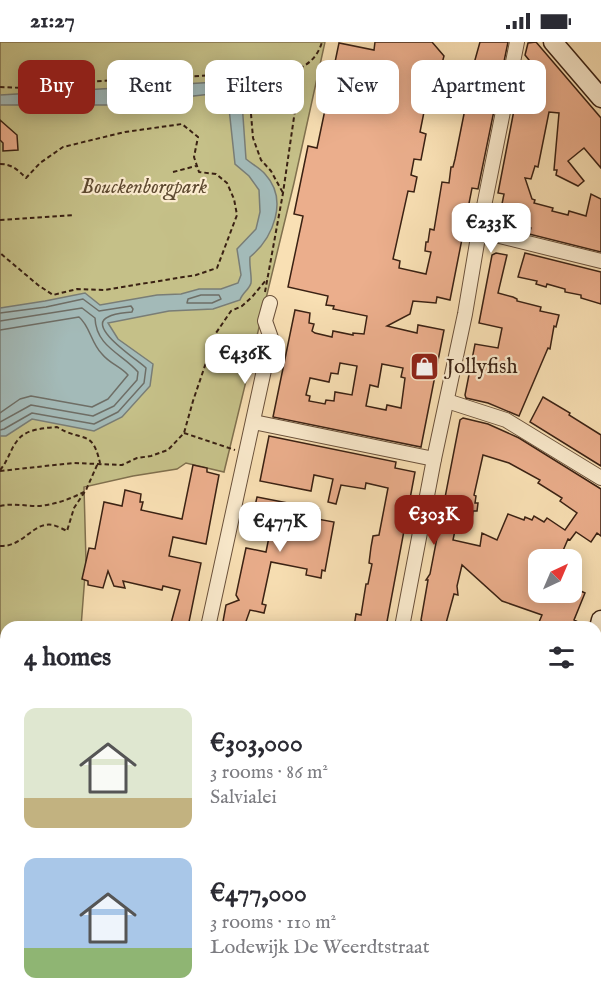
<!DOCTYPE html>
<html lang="en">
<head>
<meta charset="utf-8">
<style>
  body { margin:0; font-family:"IM FELL English",serif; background:#f2f2f3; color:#2b2b33; height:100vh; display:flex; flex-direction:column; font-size:22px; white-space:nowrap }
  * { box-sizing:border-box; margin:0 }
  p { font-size:20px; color:#7c7c81 }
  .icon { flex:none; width:33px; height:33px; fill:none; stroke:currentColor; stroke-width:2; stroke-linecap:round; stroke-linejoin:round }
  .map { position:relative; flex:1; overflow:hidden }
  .sheet { position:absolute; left:0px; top:579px; width:602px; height:384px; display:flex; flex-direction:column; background:#fff; border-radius:18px 18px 0 0; box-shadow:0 3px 15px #0003 }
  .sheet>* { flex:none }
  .banner { position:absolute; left:18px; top:18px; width:566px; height:54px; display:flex; gap:12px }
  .needle { width:39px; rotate:44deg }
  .tools { position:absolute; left:528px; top:507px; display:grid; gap:12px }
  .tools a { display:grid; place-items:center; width:54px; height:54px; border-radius:12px; background:#fff; box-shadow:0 3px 15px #0003; font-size:30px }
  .price { position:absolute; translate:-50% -51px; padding:0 14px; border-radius:12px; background:#fff; color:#222; font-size:20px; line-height:39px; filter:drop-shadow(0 2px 3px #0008) }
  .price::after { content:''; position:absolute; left:50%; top:36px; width:18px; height:14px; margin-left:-9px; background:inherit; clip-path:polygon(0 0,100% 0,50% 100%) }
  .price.selected { background:#8f2418; color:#fff }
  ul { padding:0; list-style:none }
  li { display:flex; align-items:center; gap:18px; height:150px; padding:0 24px }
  li span { display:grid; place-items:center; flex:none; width:168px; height:120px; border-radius:12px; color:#555 }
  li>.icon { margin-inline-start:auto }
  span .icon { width:72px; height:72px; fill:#fffc; stroke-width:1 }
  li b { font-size:26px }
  h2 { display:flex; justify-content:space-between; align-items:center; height:72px; padding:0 24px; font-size:26px }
  .chip { padding:0 21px; border-radius:12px; background:#fff; box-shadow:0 3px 15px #0003; font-size:21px; line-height:54px }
  .chip.selected { background:#8f2418; color:#fff }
  .status { display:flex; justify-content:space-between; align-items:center; height:42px; padding:0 30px; background:#fff; direction:ltr }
  .status svg { height:16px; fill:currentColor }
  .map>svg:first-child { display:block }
  .green { fill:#c5c088; stroke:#80704e; stroke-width:1.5 }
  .water { fill:#a3bab8; stroke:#797d76; stroke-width:1.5 }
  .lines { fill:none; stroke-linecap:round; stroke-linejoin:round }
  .shore { stroke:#6e6e66; stroke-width:1.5 }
  .building { fill:#ebae8c; stroke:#3a2113; stroke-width:1.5; fill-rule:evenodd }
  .street-casing { stroke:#6a513b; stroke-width:16 }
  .secondary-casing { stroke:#3a2113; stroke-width:21 }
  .path { stroke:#3a2113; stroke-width:2; stroke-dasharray:4.5 3; stroke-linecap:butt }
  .street { stroke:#fbebce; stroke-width:14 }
  .secondary { stroke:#fbebce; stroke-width:18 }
  .labels { text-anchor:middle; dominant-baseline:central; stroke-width:4.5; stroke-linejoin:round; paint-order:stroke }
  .park-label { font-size:21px; font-style:italic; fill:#5d4930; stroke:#fbebce }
  .poi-label { font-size:21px; fill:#3a2113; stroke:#fbebce; text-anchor:start }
</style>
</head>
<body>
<div class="status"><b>21:27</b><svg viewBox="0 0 49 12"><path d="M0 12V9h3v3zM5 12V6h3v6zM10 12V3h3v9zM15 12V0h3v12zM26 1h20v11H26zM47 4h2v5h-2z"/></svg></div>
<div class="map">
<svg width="601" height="963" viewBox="0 0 601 963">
  <rect width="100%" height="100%" fill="#f9e0b4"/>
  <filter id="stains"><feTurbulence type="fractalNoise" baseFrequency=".00333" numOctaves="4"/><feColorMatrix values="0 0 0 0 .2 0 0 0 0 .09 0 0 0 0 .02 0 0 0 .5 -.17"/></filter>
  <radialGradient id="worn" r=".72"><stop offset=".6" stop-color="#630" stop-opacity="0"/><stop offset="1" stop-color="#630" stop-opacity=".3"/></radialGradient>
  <polygon class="green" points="0,0 325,0 294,141 224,430 186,421 177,427 133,434 84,445 86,520 81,585 6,585 6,737 0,734"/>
  <path class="water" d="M217,40L241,46L246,117C252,122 260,126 265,132C289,158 273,196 250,215C249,224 252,234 251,241C249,248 242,251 240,258L213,267L169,269L108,281L118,297L153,322L150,344L122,375L94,389L32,377L6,394H0V266L45,259L85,251L100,263L157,253L181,252L199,247H221L238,241L241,233L237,207L256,187L260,170L259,148L249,134L235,122L228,57L211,52L115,63H0V53Z"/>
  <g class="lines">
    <g class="shore">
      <polygon points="201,253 219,253 221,257 212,261 187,261 188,257"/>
      <path d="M0,271L46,265L83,257L99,269L131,264L133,267L132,270C125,271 115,271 108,275C85,285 141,320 146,326L144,341L118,370L94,382L32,371L4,387L0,388"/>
      <path d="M0,279L82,266L95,276C96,305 123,312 138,330L137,338L114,364L93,374L31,363L0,380"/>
      <path d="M0,288L79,275C90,284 91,301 102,312C109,321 121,325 128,333L108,357L92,365L31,354L20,357L0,371"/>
    </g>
  </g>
  <g class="building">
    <path d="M375,0H432L444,14L436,44L442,45L440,54L433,53L431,61L426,60L420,90L426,92L421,118L414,117L411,133L417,135L414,150L408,149L393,217L400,219L399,226L426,232L431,210L425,209L426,200H428L430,187L434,188L442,140L449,141L451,125H453L455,117L465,67L459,66L463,50H466L480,0H508L478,147L472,146L450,258L437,255L436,261L413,259L410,272L387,284L417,291L418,283L444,288L421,405L273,375L295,268L310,271L309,281L314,282L312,289L315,291L332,295L333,289L353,293V291L364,292L367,274L333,267L334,264L326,263L328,254L288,245L303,174L294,172L308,104L317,106L339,1L374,8ZM340,321L357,324L352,353L335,350L334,359L326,358L325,362L309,359L310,354L306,353L310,336L329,340L331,331L338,332ZM382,322L403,326L401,335L405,336L401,366L387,363L386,368L366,364L370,343L378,345Z"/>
    <polygon points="536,0 601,76 601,126 584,106 568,119 584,139 578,144 556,133 557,128 554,128 559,71 549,70 538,125 535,124 531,137 525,136 532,157 535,158 534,161 553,166 552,169 568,173 569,169 586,174 591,152 601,157 601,210 529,192 531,186 499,177 504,152 498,151 520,37 537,41 525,27 528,24 526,21 529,18 525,13 528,1"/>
    <polygon points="0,78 17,93 18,108 3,109 3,101 0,98"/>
    <polygon points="496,211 507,213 498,251 513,255 517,257 517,259 541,265 540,269 559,273 556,285 554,284 550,307 548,306 519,374 488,361 466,356 465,353 475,302 498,306 502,286 479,281 492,213"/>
    <polygon points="525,211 601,230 601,262 581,256 581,253 565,250 565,247 547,242 546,245 536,242 537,239 518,235"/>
    <polygon points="543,355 570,371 569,373 601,393 601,424 530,380"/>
    <path d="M463,376L488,382L519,396L601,447V494L597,491L591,500L576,490L570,498L568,497L559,518H538V550H572V545L585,551L574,578L588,585H537L542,573L502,559L462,523L457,544L458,553L454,552L445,585H426L421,578L428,538H426L430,532L442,470L440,467L443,466L460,378ZM483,413L509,421L540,438L538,441L562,456L560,459L577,471L565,488L547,476L544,480L534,474L532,478L525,475L524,478L508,472L497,498L482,491L480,504L453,498L458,474L472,477L473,469H477L478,461H475L476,454L474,453Z"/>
    <polygon points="269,394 396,420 395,426 415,430 386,585 354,585 356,572 361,573 366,542 368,542 372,522 369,521 371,505 373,494 379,493 388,446 366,441 365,447 341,443 336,462 328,460 333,437 314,433 311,449 260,439"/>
    <polygon points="193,423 207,426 207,430 219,433 206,502 173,495 169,514 201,521 188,585 170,585 180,548 163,544 162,548 123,539 125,546 114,544 108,529 103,546 88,543 88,539 82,537 89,506 95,507 104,460 122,464 125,448 141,452 140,460 143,460 141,468 182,477"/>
    <polygon points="257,455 319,467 317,477 334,480 325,529 322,528 321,536 306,533 307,527 271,520 262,562 266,563 264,571 250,568 244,585 222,585 226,563 239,558 236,553 246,506 266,510 271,485 251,482"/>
  </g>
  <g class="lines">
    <defs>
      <g id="street">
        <polyline points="479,189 601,219"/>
        <polyline points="447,359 506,378 601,436"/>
        <polyline points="254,380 434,417"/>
        <polyline points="208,585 271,296 265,279 270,261"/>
        <polyline points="402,585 434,417 465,272 479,189 517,0"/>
        <polyline points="596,820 601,822"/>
        <polyline points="0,899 6,901"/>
        <polyline points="145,957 159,963"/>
        <polyline points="327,963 329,957"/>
        <polyline points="456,963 459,957"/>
      </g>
      <g id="secondary">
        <polyline points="553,0 601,56"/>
        <polyline points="596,598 601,578"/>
        <polyline points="596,668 601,738"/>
      </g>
    </defs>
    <use href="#street" class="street-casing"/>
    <use href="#secondary" class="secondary-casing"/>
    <g class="path">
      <path d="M248,36C277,31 312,34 322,0"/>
      <polyline points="0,45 24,46 63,41 236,32 248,36 253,96 261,118 271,129 283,151"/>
      <path d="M0,122C12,122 18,128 26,136L40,121L63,105L125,90L182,82L198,95L194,115L199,130L216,132L227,141L234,157L237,173L217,226L196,233L104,248L77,247L53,253L38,243L0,211"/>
      <polyline points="173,130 196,124"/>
      <polyline points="0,178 74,173"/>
      <polyline points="265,250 283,151 301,27"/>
      <polyline points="184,391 235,408"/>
      <path d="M0,428C8,419 10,408 17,399C25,387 44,386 57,385C83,401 92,386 100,421"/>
      <polyline points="0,429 73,421 122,423 137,416 151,414 168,408 184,391 193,359 216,291 231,269 242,264 252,255 267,237"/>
      <path d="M0,464C13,461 25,464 38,464C54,463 70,457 84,450"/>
      <path d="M0,504C24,505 33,479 53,483C57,484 63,487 67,489L74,466L86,448L98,421"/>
      <polyline points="598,752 601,761"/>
    </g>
    <use href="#street" class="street"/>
    <use href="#secondary" class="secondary"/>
  </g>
  <defs>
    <symbol id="shop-square" viewBox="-11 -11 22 22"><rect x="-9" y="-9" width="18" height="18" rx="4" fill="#8f2418" stroke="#fbebce"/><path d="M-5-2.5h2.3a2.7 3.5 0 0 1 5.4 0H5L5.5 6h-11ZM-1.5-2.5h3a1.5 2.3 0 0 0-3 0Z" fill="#fff"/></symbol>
  </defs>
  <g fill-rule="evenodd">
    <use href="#shop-square" x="408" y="308" width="33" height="33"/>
  </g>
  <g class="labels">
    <g class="park-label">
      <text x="144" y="145">Bouckenborgpark</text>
    </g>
    <g class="poi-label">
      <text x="446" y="325">Jollyfish</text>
    </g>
  </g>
  <rect width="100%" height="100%" filter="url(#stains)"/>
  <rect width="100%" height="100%" fill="url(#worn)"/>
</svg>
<div class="tools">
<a><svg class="needle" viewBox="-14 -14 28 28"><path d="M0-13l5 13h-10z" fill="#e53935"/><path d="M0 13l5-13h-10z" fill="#7c7c81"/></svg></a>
</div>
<b class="price" style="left:491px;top:212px">€233K</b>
<b class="price" style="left:245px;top:343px">€436K</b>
<b class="price selected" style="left:434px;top:504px">€303K</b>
<b class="price" style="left:280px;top:511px">€477K</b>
<div class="banner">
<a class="chip selected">Buy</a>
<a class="chip">Rent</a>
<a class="chip">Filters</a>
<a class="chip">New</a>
<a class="chip">Apartment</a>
</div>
<section class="sheet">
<h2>4 homes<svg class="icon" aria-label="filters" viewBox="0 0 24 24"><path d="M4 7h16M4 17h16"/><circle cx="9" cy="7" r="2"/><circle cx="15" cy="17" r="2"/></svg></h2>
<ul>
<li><span style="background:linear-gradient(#dfe7d0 75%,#c2b280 0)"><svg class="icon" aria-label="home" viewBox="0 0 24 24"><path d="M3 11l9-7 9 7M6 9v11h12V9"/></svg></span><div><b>€303,000</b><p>3 rooms · 86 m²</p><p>Salvialei</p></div></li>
<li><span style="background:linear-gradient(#a9c7e8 75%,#8fb573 0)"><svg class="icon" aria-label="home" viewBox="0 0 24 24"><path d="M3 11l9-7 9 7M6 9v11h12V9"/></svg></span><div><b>€477,000</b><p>3 rooms · 110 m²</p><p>Lodewijk De Weerdtstraat</p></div></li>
</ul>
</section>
</div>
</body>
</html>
